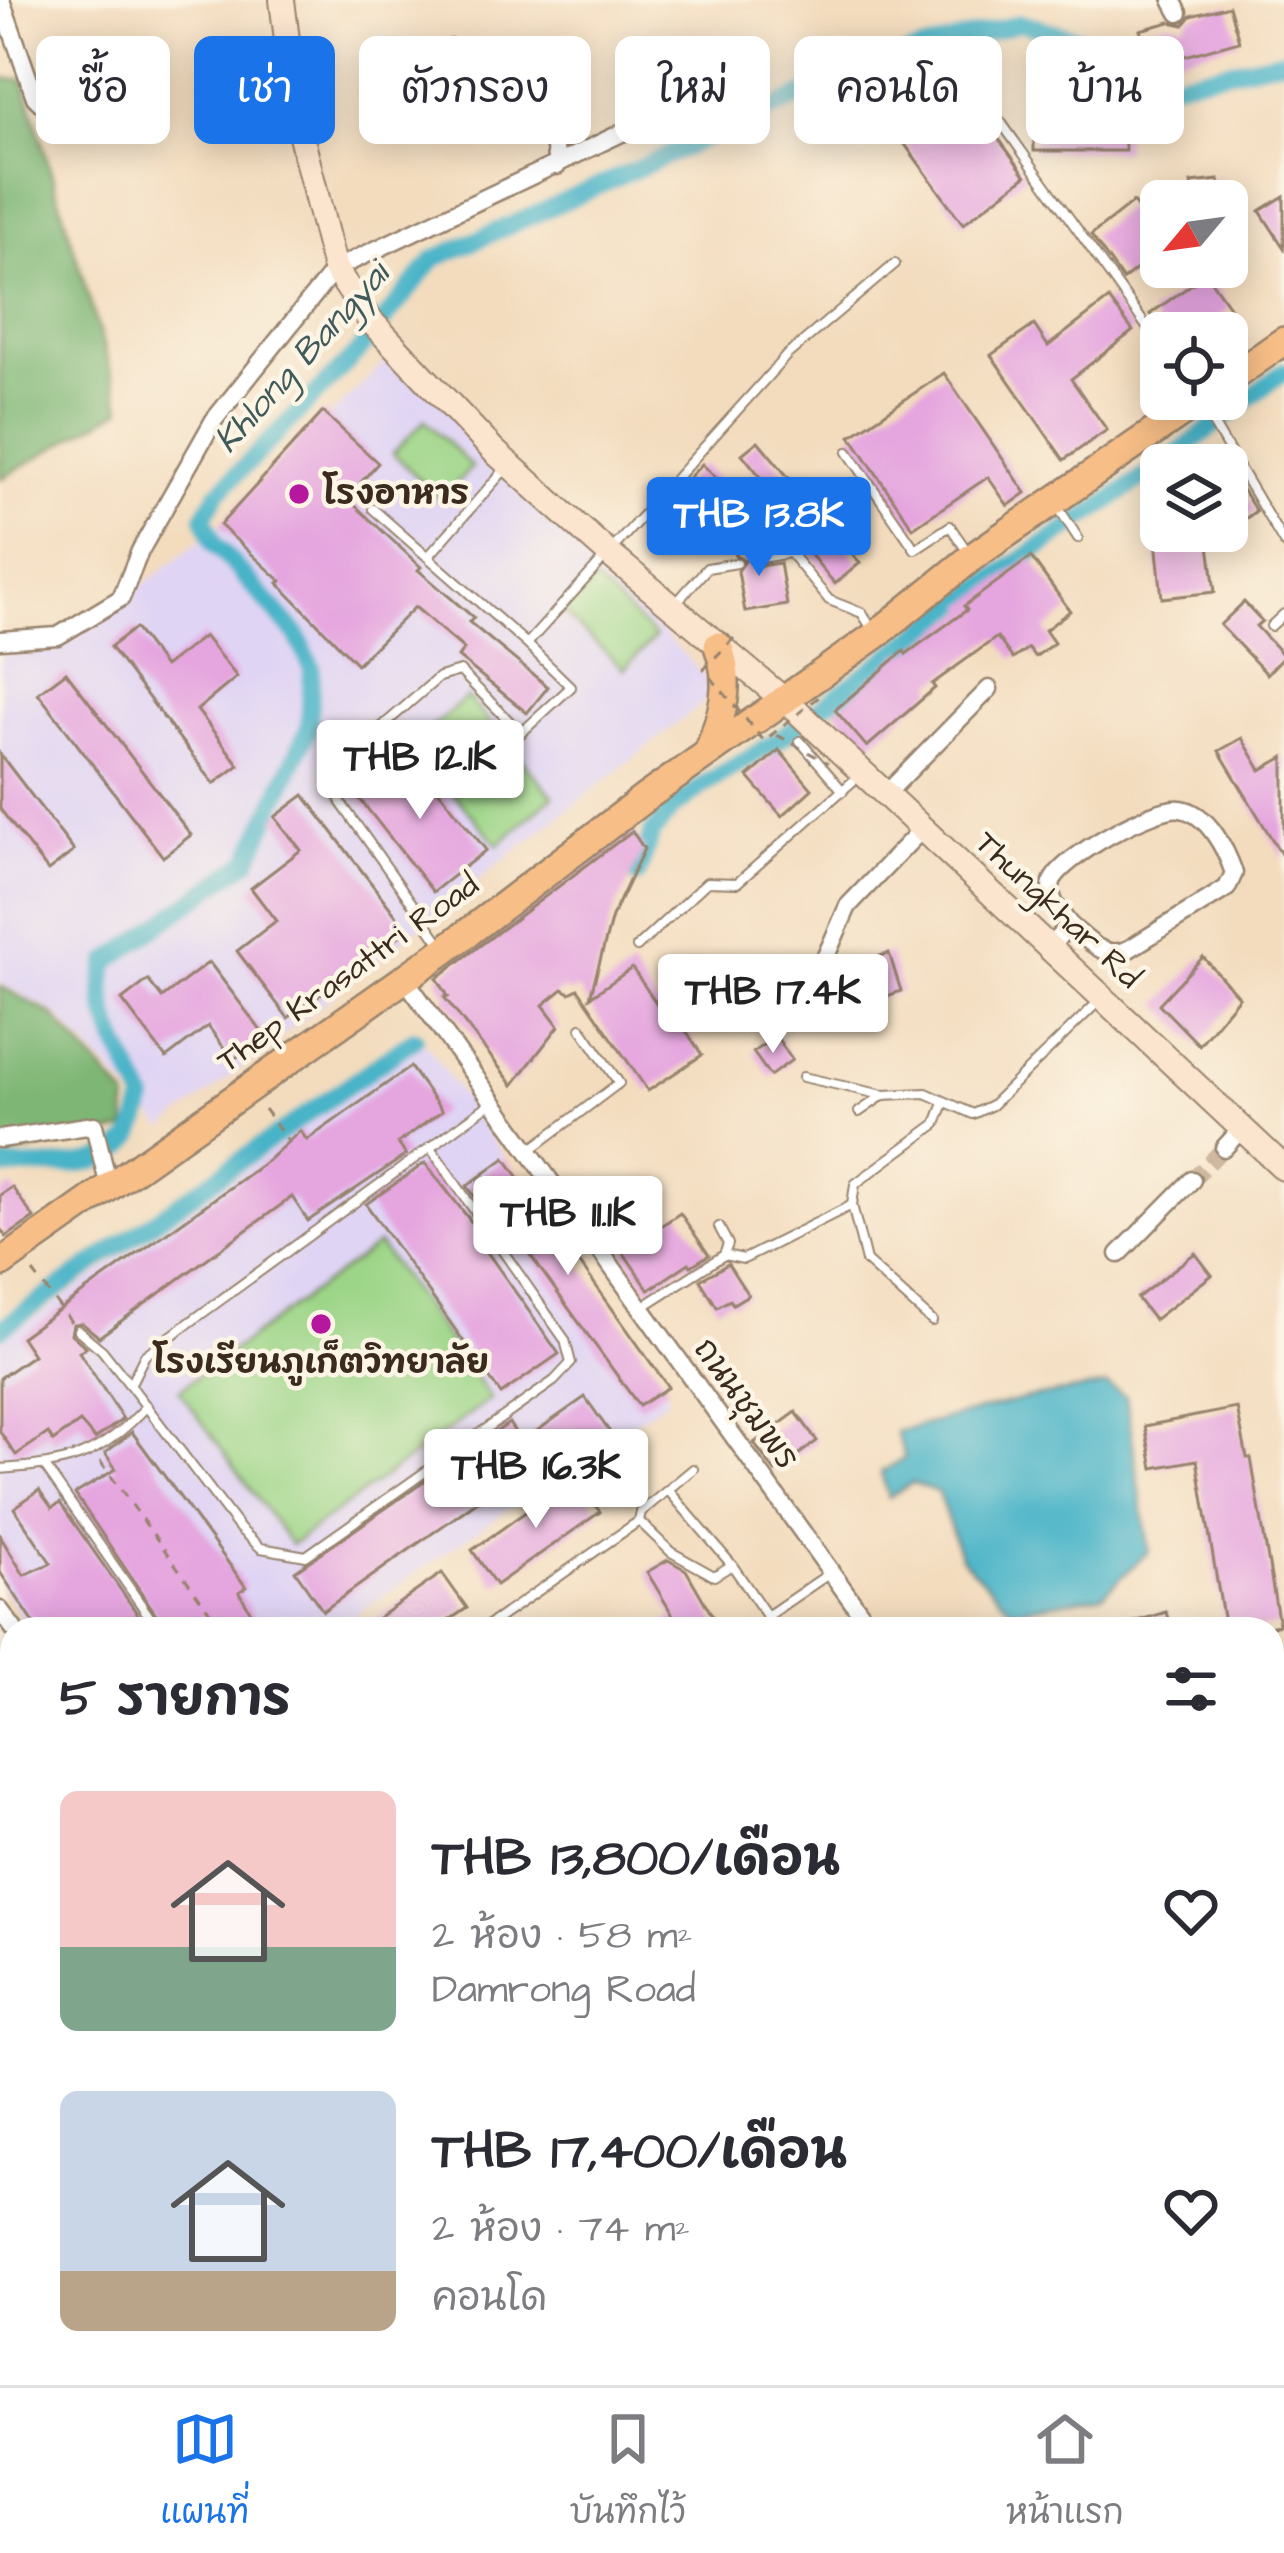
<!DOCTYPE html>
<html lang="th">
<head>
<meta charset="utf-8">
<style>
  body { margin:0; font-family:"Architects Daughter","Playpen Sans Thai",sans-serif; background:#f2f2f3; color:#2b2b33; height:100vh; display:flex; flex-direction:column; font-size:45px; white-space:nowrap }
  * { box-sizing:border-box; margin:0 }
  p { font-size:39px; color:#7c7c81 }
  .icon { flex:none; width:66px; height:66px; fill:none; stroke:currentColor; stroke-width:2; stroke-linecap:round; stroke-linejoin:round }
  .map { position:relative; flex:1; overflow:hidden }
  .side { position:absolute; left:0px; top:1617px; width:1284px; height:768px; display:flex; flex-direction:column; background:#fff; border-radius:36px 36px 0 0; box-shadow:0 6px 30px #0003 }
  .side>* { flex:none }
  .top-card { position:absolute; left:36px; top:36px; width:1212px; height:108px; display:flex; gap:24px }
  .needle { width:78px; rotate:241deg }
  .buttons { position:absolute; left:1140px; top:180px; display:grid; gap:24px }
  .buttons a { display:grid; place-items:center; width:108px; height:108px; border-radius:18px; background:#fff; box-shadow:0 6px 30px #0003; font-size:60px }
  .price { position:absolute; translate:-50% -102px; padding:0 27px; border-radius:12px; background:#fff; color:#222; font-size:39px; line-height:78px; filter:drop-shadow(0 3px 6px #0008) }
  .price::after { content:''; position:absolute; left:50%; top:72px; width:36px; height:27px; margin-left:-18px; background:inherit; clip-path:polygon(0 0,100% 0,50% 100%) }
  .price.current { background:#1a73e8; color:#fff }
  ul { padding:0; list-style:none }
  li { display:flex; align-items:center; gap:36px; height:300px; padding:0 60px }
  li span { display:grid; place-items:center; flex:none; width:336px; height:240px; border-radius:18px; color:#555 }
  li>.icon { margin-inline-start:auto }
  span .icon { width:144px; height:144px; fill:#fffc; stroke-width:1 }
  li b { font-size:51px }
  h2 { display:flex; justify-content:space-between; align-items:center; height:144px; padding:0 60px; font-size:51px }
  .tag { padding:0 42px; border-radius:18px; background:#fff; box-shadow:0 6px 30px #0003; font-size:42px; line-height:108px }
  .tag.current { background:#1a73e8; color:#fff }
  .menu { display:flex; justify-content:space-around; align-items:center; height:168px; border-top:3px solid #e1e1e2; background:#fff; font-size:33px; color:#7c7c81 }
  .menu a { display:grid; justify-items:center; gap:6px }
  .menu .current { color:#1a73e8 }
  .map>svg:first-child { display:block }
  .built { fill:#e0d4f4 }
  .green { fill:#9dd588; stroke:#6c8053; stroke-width:3 }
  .forest { fill:#7eb674; stroke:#5c7049; stroke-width:3 }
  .water { fill:#4ab4c8; stroke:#426f73; stroke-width:3 }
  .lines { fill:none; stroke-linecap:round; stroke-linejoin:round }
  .canal { stroke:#4ab4c8; stroke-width:18 }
  .building { fill:#e5a5df }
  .street-tunnel { stroke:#ceb89e; stroke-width:16; stroke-dasharray:16 8; stroke-linecap:butt }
  .lane-casing { stroke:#97836e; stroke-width:12 }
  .street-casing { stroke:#97836e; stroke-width:21 }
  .secondary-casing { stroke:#97836e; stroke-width:28 }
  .primary-casing { stroke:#97836e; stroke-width:32 }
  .path { stroke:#97836e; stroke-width:3; stroke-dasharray:9 9; stroke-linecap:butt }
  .lane { stroke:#fff; stroke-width:8 }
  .street { stroke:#fff; stroke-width:16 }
  .secondary { stroke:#fce5cf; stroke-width:24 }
  .primary { stroke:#f7be87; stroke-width:27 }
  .path-bridge { stroke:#97836e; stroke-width:3; stroke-dasharray:9 9; stroke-linecap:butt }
  .poi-dot { fill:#b5179e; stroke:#fcf5e5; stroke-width:4.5 }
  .labels { text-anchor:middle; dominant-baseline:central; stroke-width:9; stroke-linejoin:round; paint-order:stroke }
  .poi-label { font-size:33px; font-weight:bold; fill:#3b2a1e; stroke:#fcf5e5; text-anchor:start }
  .street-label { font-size:33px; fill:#3b2a1e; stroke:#fcf5e5 }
  .water-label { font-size:36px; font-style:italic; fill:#405a5a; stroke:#fcf5e5 }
</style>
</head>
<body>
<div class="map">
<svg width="1284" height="2385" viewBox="0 0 1284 2385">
  <rect width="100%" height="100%" fill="#fcf5e5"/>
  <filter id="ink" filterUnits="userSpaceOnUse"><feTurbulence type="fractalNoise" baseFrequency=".00833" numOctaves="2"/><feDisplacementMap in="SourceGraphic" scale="24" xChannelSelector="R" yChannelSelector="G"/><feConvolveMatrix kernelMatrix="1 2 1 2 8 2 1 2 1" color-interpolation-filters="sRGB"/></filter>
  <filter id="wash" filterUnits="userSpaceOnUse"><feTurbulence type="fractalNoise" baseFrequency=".004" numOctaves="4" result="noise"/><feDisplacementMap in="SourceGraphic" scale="48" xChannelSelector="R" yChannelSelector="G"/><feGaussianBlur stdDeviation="2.7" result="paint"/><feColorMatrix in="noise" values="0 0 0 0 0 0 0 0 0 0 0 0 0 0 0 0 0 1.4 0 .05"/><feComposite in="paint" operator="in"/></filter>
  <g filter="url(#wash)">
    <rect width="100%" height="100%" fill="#f3dcbe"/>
    <g class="built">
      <polygon points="398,349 718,691 164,1129 53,1011 0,983 0,655 59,651 220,525"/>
      <polygon points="425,1042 669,1398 335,1629 30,1629 0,1586 0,1339 49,1308"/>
      <polygon points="12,2201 12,2373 452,2373 444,2385 0,2385 0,2224"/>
    </g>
    <g class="green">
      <polygon points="425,420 472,467 440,500 393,453"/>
      <polygon points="595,581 655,637 624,669 563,613"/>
      <polygon points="467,697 553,796 498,845 411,745"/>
      <polygon points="378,1244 491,1399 291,1545 179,1390"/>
    </g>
    <g class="forest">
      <polygon points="0,79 23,79 122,409 0,479"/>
      <polygon points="0,986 52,1014 127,1098 126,1130 0,1157"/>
      <polygon points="1284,2144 1284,2385 1222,2385 1221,2373 1272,2373 1272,2149"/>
    </g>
    <polygon class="water" points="1107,1385 1126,1397 1149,1551 1103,1595 1012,1610 961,1558 938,1492 912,1483 888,1498 881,1472 905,1458 896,1432 1028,1398"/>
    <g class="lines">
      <g class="canal">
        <polyline points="1163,465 1284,371"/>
        <polyline points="637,875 653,832 671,810 708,782 777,741 981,587 1161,466"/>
        <path d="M0,1168C40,1164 104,1175 131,1138C138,1129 141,1112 145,1101C126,1057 91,1010 108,962L249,860L309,727L312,668L297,635L214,543L204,517L217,494L357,353L434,259L869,66L1020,23L1078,38L1152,87L1284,59"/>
        <polyline points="0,1329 414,1039"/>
      </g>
    </g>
    <g id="blocks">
      <g class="building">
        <polygon points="1229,6 1239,41 1150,66 1140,30 1170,22 1184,25 1191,16"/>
        <polygon points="948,70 1026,176 963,224 885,117"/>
        <polygon points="1034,104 1124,104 1125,151 1034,151"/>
        <polygon points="1219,180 1222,201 1194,201 1191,183"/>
        <polygon points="1284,196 1284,248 1260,211"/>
        <polygon points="1133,202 1161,238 1161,250 1123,280 1091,235"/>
        <polygon points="1206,274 1230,308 1218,317 1229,333 1163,333 1150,314"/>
        <polygon points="1109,299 1133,331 1071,379 1107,430 1064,460 991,355 1034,325 1048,346"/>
        <polygon points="944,373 1026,493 1008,506 988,477 913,528 851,436"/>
        <polygon points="323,412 378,463 347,498 421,567 418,570 474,618 469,622 548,687 527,713 458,657 464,649 415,607 357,664 278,583 281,581 220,525"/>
        <polygon points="758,441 860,563 835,584 761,495 770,488 742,454"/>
        <polygon points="702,464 718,480 674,526 658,511"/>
        <polygon points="1227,466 1256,511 1209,545 1215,592 1162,598 1155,531 1227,531"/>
        <polygon points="757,537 760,550 753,561 759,566 780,563 787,605 745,612 738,571 745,561 735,555 733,540"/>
        <polygon points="1031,557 1070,611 1045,630 1054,643 1035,657 1028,648 1013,659 997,637 932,684 935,688 867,747 835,710 904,651 906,654 967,610 964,606"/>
        <polygon points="1244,602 1262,621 1256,626 1284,656 1267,674 1220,625"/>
        <polygon points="135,628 164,667 204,636 237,677 197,710 239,765 214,784 110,647"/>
        <polygon points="66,672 191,835 163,857 38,693"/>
        <polygon points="1242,738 1261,770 1284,757 1284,859 1219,751"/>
        <polygon points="779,750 812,789 782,816 748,777"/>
        <polygon points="407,751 486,850 433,892 355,793"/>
        <polygon points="0,754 74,851 48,871 0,809"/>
        <polygon points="304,795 407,930 288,1018 237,951 276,921 251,888 301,850 275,817"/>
        <polygon points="632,831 644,849 612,917 590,997 632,968 675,1030 682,1025 702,1055 648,1091 578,989 570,993 563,989 543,1005 559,1026 513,1085 444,997 448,996 437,978"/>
        <polygon points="889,953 901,991 852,1008 839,970"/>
        <polygon points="1203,957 1239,997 1199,1045 1159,1004"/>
        <polygon points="209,962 265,1036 233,1060 208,1026 166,1058 122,1000 148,980 162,998"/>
        <polygon points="776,1036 792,1060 770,1076 753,1052"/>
        <polygon points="410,1067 442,1111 398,1143 406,1155 308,1221 292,1197 99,1337 82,1323 73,1324 71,1334 86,1347 79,1352 123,1419 95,1439 80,1422 53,1441 48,1433 16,1455 0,1432 0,1378 33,1355 21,1337 267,1161 300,1131 307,1140"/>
        <polygon points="505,1158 668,1387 639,1406 500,1213 491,1219 467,1186"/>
        <polygon points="425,1163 477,1229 473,1232 559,1354 501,1394 366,1204"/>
        <polygon points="12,1187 34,1218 6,1237 0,1228 0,1195"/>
        <polygon points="680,1213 709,1255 691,1266 689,1263 649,1290 623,1252"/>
        <polygon points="1195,1253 1212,1275 1154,1320 1137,1298"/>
        <polygon points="728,1264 748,1295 733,1304 730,1300 717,1307 700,1280"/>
        <polygon points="585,1397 611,1434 556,1472 544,1454 323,1611 295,1571 509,1423 521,1442"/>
        <polygon points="1237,1408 1247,1458 1251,1458 1279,1625 1255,1629 1225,1629 1197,1460 1153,1468 1145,1426"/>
        <polygon points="796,1412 817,1441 775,1472 754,1443"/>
        <polygon points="132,1432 246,1587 239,1592 261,1629 166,1629 75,1494 116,1469 105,1453"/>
        <polygon points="575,1477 600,1512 496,1585 472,1550"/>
        <polygon points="39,1490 52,1508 60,1503 148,1629 38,1629 0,1572 0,1536 24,1575 51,1563 14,1508"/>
        <polygon points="668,1560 686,1570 720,1629 656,1629 674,1617 647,1572"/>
        <polygon points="442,1573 467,1608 436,1629 362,1629"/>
        <polygon points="1166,1612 1171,1629 1121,1629 1121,1626"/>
        <polygon points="0,2349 12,2373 16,2373 25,2385 0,2385"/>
      </g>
    </g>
  </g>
  <g filter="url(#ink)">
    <use href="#blocks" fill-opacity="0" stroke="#97836e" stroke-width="3"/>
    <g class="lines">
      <polyline class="street-tunnel" points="1192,1180 1224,1148"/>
      <defs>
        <g id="lane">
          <polyline points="961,66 1161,347"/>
          <polyline points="1202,405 1284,543"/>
          <polyline points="848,452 915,549 950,526 967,551"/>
          <polyline points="739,491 829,600 862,613 872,629"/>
          <polyline points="1058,507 1078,538"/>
          <polyline points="373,509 527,644 787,355 895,264"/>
          <polyline points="428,557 506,468"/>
          <polyline points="761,558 789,553"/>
          <polyline points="677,602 707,568 737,563"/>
          <polyline points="1271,626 1284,614"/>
          <polyline points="800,741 843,791"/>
          <polyline points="441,944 341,803 332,770 439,677 460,671 521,733 571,687 527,644"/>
          <polyline points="637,947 707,882 737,883 861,774"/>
          <polyline points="803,1077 883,1095 926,1093 973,1114 992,1105 1098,1002"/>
          <polyline points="859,1112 882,1096"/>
          <polyline points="430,1147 565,1340 571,1363 554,1381 306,1556 261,1548 240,1529 130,1385 145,1355 491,1103"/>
          <polyline points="530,1150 619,1083 581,1028"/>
          <polyline points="852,1205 866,1261 932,1321"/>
          <polyline points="719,1227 728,1244 724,1255"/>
          <polyline points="641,1308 724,1255 744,1259 852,1205 855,1184 936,1124 944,1103"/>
          <polyline points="78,1330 102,1350 129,1384"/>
          <polyline points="44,1465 158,1629"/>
          <path d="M0,1469C68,1464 99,1458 147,1406"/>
          <polyline points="693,1469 641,1512 639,1521 671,1552 714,1576 732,1565 767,1616"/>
          <polyline points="669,1491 732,1565"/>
          <polyline points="483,1629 639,1521"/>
          <polyline points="763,1629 767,1616 830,1573"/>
          <polyline points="1272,1691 1284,1683"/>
          <polyline points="234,2373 242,2385"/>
        </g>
        <g id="street">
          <polyline points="1,0 35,97 41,103 56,99"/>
          <polyline points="1172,0 1179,13"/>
          <path d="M452,48C481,83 530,63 548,107C555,124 554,148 557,166"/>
          <polyline points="0,640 58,636 121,598 140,551 214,420 335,269 691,100"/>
          <polyline points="885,795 989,689"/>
          <path d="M1049,947L1070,925C1088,940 1105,961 1129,949L1227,888L1234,873C1226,850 1208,813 1181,809C1157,804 1060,858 1052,882C1047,899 1061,913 1070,925"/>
          <polyline points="405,979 872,1629"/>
          <polyline points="718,1000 751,970 797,978 812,972 826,956 848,906 922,829"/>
          <polyline points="0,1139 94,1125 109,1187"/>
          <polyline points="1224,1148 1242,1128"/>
          <polyline points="1119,1254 1192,1180"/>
          <polyline points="0,1610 14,1629"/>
          <polyline points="0,1702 12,1692"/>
          <polyline points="0,1815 1,1815"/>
          <polyline points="0,1927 12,1940"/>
          <polyline points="0,2066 12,2089"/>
          <polyline points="0,2133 12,2106"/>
          <polyline points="565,2373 572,2385"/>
          <polyline points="1012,2373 1013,2385"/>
          <polyline points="737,2385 754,2373"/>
          <polyline points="943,2385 959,2373"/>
        </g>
        <g id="secondary">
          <polyline points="282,0 297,120 335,269 369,319 494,451 608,553 796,710 1284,1168"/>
          <polyline points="1272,1851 1284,1843"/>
          <polyline points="477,2385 486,2373"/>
        </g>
        <g id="primary">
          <polyline points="1227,381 1284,341"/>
          <path d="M708,753C722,716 733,684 718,646"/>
          <polyline points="0,1264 445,950 646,797 876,635 971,558 1202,399"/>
        </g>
      </defs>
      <use href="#lane" class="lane-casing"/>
      <use href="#street" class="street-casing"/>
      <use href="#secondary" class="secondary-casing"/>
      <use href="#primary" class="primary-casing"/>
      <g class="path">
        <polyline points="264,1109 288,1141"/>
        <polyline points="33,1272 71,1322"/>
        <polyline points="100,1461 212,1615"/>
        <polyline points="0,2206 12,2183"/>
      </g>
      <use href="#lane" class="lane"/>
      <use href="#street" class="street"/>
      <use href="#secondary" class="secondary"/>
      <use href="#primary" class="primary"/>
      <g class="path-bridge">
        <polyline points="734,638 704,669 764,741 820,696"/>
        <polyline points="777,735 828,763"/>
      </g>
    </g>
  </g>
  <g class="poi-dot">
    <circle cx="299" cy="494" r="12"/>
    <circle cx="321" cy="1324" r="12"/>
  </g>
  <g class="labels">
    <g class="poi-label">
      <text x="323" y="494">โรงอาหาร</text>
      <text x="321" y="1363" text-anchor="middle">โรงเรียนภูเก็ตวิทยาลัย</text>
    </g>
    <g class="street-label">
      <text transform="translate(1058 910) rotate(43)">Thungkhar Rd</text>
      <text transform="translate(348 973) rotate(-36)">Thep Krasattri Road</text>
      <text transform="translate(746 1404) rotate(54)">ถนนชุมพร</text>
    </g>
    <g class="water-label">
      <text transform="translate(302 358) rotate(-48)">Khlong Bangyai</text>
    </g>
  </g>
</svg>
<div class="buttons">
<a><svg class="needle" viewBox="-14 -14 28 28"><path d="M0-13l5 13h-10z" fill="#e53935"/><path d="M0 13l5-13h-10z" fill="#7c7c81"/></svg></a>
<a><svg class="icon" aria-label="locate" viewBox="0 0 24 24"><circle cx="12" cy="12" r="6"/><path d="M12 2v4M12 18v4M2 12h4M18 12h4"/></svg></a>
<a><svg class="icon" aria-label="layers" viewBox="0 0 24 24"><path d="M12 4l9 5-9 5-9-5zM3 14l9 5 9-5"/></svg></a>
</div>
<b class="price current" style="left:759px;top:579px">THB 13.8K</b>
<b class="price" style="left:420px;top:822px">THB 12.1K</b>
<b class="price" style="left:773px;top:1056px">THB 17.4K</b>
<b class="price" style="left:568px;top:1278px">THB 11.1K</b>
<b class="price" style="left:536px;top:1531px">THB 16.3K</b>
<div class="top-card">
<a class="tag">ซื้อ</a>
<a class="tag current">เช่า</a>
<a class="tag">ตัวกรอง</a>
<a class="tag">ใหม่</a>
<a class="tag">คอนโด</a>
<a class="tag">บ้าน</a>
</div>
<section class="side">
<h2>5 รายการ<svg class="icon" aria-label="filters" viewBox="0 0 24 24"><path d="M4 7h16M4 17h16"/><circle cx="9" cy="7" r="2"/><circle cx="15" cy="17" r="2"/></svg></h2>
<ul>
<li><span style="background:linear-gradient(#f6c9c9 65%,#7fa58c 0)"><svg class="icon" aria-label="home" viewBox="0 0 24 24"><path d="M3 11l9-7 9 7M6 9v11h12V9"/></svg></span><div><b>THB 13,800/เดือน</b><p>2 ห้อง · 58 m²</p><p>Damrong Road</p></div><svg class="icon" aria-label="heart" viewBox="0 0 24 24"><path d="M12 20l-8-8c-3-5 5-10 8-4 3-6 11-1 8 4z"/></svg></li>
<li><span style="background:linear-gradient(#c9d6e8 75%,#b9a48a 0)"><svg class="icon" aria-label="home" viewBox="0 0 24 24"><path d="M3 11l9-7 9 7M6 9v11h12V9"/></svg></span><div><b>THB 17,400/เดือน</b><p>2 ห้อง · 74 m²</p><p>คอนโด</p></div><svg class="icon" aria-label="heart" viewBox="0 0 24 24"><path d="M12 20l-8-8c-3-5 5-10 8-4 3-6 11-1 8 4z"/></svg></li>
</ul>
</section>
</div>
<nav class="menu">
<a class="current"><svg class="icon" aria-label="map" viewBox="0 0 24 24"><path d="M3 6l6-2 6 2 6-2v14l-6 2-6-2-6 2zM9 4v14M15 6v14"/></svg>แผนที่</a>
<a><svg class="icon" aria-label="saved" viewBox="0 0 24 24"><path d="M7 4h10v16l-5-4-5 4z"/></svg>บันทึกไว้</a>
<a><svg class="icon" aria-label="home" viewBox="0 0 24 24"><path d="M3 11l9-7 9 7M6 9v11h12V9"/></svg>หน้าแรก</a>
</nav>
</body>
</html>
